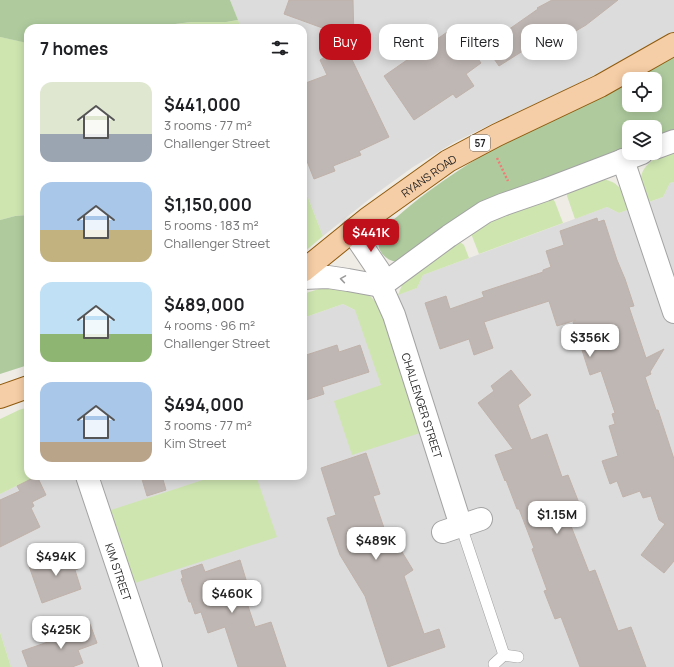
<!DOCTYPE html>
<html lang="en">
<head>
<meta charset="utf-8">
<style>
  body { margin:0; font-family:Manrope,sans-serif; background:#f6f6f6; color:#202124; height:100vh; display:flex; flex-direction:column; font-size:15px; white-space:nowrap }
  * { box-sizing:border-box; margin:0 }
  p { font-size:13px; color:#757577 }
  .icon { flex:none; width:22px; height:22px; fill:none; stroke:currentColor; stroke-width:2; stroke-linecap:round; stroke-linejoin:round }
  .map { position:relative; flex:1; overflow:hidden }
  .details { position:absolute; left:24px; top:24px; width:283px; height:456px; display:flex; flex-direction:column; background:#fff; border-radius:12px; box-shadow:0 2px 10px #0003 }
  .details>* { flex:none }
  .banner { position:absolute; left:319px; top:24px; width:295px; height:36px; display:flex; gap:8px }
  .tools { position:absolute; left:622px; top:72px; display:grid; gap:8px }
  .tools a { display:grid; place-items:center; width:40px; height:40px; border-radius:8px; background:#fff; box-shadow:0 2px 10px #0003; font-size:20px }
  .price { position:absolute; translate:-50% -34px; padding:0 9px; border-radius:8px; background:#fff; color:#222; font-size:13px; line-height:26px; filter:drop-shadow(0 1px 2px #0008) }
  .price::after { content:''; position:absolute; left:50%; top:24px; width:12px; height:9px; margin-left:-6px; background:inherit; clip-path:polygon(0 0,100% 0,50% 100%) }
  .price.active { background:#bf101c; color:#fff }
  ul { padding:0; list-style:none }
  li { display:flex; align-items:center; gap:12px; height:100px; padding:0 16px }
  li span { display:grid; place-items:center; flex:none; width:112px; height:80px; border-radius:12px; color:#555 }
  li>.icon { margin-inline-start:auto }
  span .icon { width:48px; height:48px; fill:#fffc; stroke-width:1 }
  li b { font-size:17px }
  h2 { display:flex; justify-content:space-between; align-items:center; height:48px; padding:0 16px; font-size:17px }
  .chip { padding:0 14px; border-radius:12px; background:#fff; box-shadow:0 2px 10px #0003; font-size:14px; line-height:36px }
  .chip.active { background:#bf101c; color:#fff }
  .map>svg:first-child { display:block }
  .residential { fill:#dddcdc }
  .grass { fill:#cee5b0 }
  .forest { fill:#afcb9e }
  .building { fill:#bfb7b3; stroke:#c0b2aa }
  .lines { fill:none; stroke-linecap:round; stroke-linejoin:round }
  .lane-casing { stroke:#a3a3a3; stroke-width:12 }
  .street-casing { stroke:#a3a3a3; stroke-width:24 }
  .primary-casing { stroke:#8f5a0c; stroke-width:24 }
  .path { stroke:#ef7b77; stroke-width:2.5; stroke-dasharray:2 2; stroke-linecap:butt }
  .lane { stroke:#fff; stroke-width:11 }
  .street { stroke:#fff; stroke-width:22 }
  .primary { stroke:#f5cda6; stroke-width:22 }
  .oneway { stroke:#9a9a9a }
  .labels { text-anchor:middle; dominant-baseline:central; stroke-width:3; stroke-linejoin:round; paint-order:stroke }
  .shield { fill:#fff; stroke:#626262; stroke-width:1 }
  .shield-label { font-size:10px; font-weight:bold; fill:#1f1f1f }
  .street-label { font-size:11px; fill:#1f1f1f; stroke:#fff }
</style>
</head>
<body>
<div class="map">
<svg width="674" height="667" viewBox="0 0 674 667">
  <rect width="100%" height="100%" fill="#efece6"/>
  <g class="residential">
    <polygon points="230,0 674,0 674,32 604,70 561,92 504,118 453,143 435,154 413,167 377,193 323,236 303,185 303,28 241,28"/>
    <polygon points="674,182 674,667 11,667 0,632 0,494 37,476 303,476 303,318 343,304 355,310 417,288 423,275 607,207 619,213 663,197 670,183"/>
  </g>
  <g class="grass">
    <polygon points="238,20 241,28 156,28 167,25 191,22 226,22"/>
    <polygon points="0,37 28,43 28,215 15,216 0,220"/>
    <path d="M674,149V182L670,183L663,197L646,203C645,197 642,191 641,185C638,164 659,156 674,149Z"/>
    <path d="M601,179C620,181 624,193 630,209L619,213L607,207L575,219L567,196V190Z"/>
    <polygon points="303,185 323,236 303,253"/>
    <polygon points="551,196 555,202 563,223 479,254 470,231 479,225"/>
    <polygon points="457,240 464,245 469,258 423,275 417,288 398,295 402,285 405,279"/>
    <polygon points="331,286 362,291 370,296 380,306 423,432 352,455 334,401 381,385 355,310 343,304 303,318 303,294 322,288"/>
    <polygon points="28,407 28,476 37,476 0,494 0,419 19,410"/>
    <polygon points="215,476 256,476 277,537 135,583 111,510"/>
    <polygon points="0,632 11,667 0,667"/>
  </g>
  <g class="forest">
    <polygon points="0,0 230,0 238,20 226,22 191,22 167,25 156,28 28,28 27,43 0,37"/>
    <path d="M674,56V131L655,138V127H629V149L397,262C389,261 382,256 379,248C378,242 379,235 382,230C386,225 393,220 398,216C408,207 418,199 429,191C447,178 466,165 485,154C532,127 581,104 629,80V105H655V79H631Z"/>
    <polygon points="28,215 28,365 0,374 0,220 15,216"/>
  </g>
  <g class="building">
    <polygon points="289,0 353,0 354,38 344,43 389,137 359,151 361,155 333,166 335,171 314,179 303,151 303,84 327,75 320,60 329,54 328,30 284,14"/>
    <polygon points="552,0 618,0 586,25 557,42 555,39 540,47 537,42 499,66 485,46 538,9 537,8"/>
    <polygon points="453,28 460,38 463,37 481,63 466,74 474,86 456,98 453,94 414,120 384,76"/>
    <polygon points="597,218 598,222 604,220 617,260 625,279 634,306 629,307 646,358 664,349 650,372 651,374 645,377 656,410 658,410 674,459 674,561 664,573 641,555 665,524 659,520 651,496 643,498 640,491 623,497 617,481 610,484 602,461 618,456 609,426 615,424 612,414 615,413 601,371 590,375 573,322 576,320 557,326 549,301 484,322 493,348 474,355 469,339 440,349 425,303 446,296 450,309 484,297 482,292 543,272 543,270 551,267 546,251 564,245 560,231"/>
    <polygon points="337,345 339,352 360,345 369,372 322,387 324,394 303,401 303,356"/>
    <polygon points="511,370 531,395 518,405 531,440 547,434 562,477 568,475 579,503 572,506 578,523 571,526 589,572 595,570 618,631 631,627 646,667 580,667 561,617 555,619 544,591 547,590 532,549 534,548 519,509 517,509 506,480 505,481 495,455 513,449 478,403 494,391 491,386"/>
    <polygon points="366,453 380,494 373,496 392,551 399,547 413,570 404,576 424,634 439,629 445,647 388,667 365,596 340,555 327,518 336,515 321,468"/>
    <polygon points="37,476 46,495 32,502 34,506 31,508 40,527 0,547 0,500 20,491 17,486"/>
    <polygon points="141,476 162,476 166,490 147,496"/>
    <polygon points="72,552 78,569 75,570 81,589 42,603 29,566"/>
    <polygon points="240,560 247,583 241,585 255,627 271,622 286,667 238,667 225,627 208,633 201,612 195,614 191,602 189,602 181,579 183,578 181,571 202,564 205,572"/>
    <polygon points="90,624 97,643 78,650 83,663 72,667 28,667 22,651 68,635 67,632"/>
  </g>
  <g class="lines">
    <defs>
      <g id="lane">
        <polyline points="461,526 504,655 518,657"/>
        <polyline points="494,664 504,655"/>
      </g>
      <g id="street">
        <polyline points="655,148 674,141"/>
        <polyline points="623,160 674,312"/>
        <path id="s1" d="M352,231L379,271L381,286L394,315L461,526"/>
        <polyline points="303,278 328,277 348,280 381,286"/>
        <polyline points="381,286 449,236 485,212 502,205 545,190 642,153"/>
        <path id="s2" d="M87,476L151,667"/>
        <polyline points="443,532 481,519"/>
      </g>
      <g id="primary">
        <path id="s3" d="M303,271L367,219L448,161L497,135L600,86L674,44"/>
        <polyline points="0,397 28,387"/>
      </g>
    </defs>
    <use href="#lane" class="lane-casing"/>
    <use href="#street" class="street-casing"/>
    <use href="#primary" class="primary-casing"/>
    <polyline class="path" points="497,158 508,181"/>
    <use href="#lane" class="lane"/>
    <use href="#street" class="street"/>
    <use href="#primary" class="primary"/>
  </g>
  <defs><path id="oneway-chevron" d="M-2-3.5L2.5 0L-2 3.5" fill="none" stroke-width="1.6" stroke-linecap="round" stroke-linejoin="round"/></defs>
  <use class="oneway" href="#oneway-chevron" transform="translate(343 279) rotate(-171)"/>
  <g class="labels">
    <rect class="shield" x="470" y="135" width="20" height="16" rx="3"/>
    <g class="shield-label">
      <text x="480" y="143">57</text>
    </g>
    <g class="street-label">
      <text stroke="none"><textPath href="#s3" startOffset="158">RYANS ROAD</textPath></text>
      <text stroke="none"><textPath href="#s1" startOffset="190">CHALLENGER STREET</textPath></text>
      <text stroke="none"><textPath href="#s2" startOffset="101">KIM STREET</textPath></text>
    </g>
  </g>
</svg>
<div class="tools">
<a><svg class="icon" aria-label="locate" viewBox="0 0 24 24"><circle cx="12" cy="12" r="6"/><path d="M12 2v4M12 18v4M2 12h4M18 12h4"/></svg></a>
<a><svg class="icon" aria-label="layers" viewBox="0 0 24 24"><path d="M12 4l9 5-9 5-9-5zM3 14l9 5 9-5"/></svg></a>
</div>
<b class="price active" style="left:371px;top:253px">$441K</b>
<b class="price" style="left:590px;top:358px">$356K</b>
<b class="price" style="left:557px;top:535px">$1.15M</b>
<b class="price" style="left:376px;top:561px">$489K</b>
<b class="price" style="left:56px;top:577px">$494K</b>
<b class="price" style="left:232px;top:614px">$460K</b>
<b class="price" style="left:61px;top:650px">$425K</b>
<div class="banner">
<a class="chip active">Buy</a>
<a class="chip">Rent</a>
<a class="chip">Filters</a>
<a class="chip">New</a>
</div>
<section class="details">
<h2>7 homes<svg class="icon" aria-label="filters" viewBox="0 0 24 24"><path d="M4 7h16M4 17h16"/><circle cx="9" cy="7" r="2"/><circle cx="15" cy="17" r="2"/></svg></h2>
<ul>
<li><span style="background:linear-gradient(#dfe7d0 65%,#9aa5b1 0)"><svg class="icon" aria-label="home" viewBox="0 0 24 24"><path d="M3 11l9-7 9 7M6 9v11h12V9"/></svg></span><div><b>$441,000</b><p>3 rooms · 77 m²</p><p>Challenger Street</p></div></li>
<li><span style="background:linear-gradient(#a9c7e8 60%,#c2b280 0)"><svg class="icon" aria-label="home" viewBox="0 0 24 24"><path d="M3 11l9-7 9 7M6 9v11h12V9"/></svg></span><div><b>$1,150,000</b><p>5 rooms · 183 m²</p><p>Challenger Street</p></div></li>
<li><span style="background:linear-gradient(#bfe0f5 65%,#8fb573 0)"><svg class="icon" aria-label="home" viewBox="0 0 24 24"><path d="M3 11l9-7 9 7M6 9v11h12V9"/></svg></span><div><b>$489,000</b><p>4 rooms · 96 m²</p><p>Challenger Street</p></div></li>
<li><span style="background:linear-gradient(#a9c7e8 75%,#b9a48a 0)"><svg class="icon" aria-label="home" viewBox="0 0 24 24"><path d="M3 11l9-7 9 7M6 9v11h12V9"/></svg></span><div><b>$494,000</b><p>3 rooms · 77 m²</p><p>Kim Street</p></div></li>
</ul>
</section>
</div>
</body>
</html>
